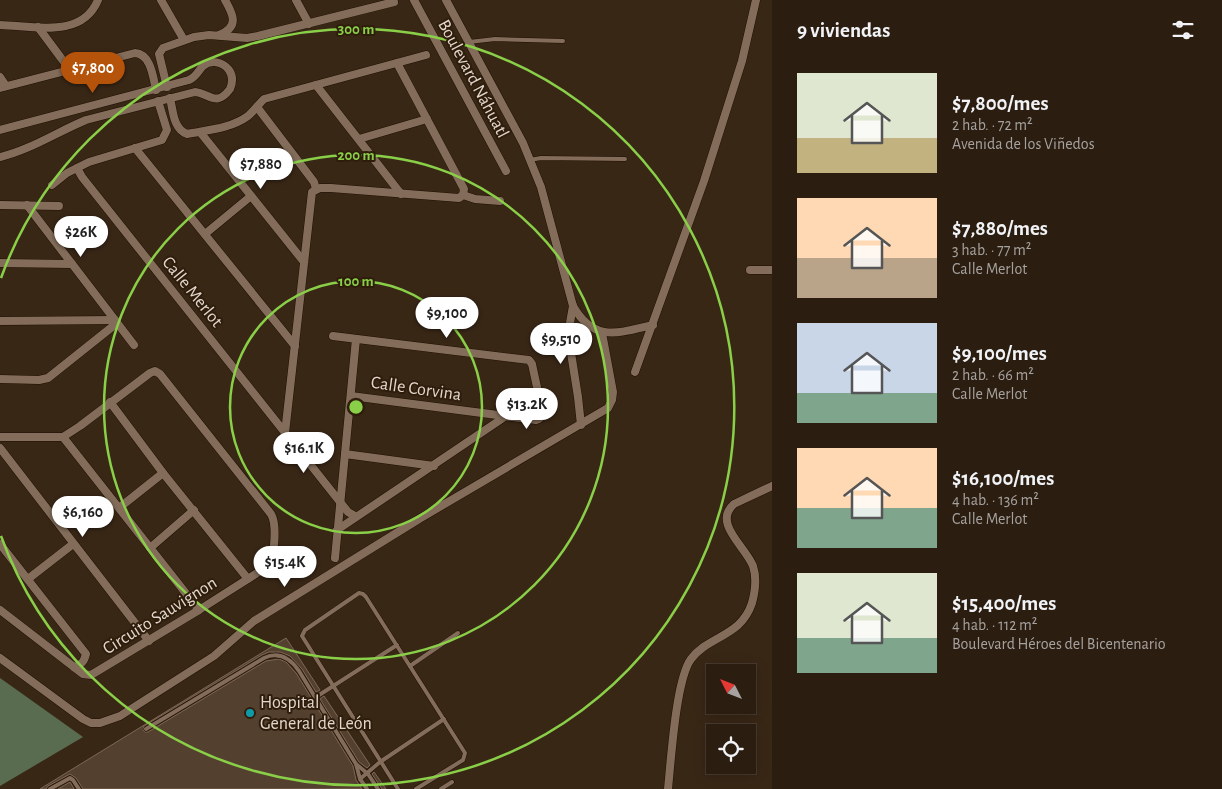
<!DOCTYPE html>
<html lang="es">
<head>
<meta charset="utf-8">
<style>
  body { margin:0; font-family:"Alegreya Sans",sans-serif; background:#332619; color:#f1f3f6; height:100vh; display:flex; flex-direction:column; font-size:19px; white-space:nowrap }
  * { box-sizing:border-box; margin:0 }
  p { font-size:16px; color:#a6a29f }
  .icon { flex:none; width:28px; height:28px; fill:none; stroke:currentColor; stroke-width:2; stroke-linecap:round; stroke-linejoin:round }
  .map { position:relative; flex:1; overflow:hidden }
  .side { display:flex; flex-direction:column; background:#2b1d10; width:450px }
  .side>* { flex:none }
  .needle { width:32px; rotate:312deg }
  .controls { position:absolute; left:706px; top:664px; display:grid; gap:10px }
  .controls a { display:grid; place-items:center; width:50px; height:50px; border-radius:0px; background:#2b1d10; box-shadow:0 2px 12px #0003,0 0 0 1px #473b30; font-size:25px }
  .price { position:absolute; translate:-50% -42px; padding:0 11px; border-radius:18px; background:#fff; color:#222; font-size:16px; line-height:32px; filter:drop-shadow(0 1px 2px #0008) }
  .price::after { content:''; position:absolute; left:50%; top:30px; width:15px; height:11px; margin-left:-8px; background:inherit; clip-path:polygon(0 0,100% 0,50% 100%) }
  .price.selected { background:#b45309; color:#fff }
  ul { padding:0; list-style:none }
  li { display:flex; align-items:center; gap:15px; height:125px; padding:0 25px }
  li span { display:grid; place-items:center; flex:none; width:140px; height:100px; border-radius:0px; color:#555 }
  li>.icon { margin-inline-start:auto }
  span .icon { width:60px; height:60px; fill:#fffc; stroke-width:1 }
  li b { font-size:21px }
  h2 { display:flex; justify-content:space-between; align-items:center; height:60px; padding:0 25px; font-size:21px }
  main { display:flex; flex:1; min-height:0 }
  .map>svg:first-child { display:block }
  .forest { fill:#596c4f }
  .building { fill:#54402f; stroke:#7d6855 }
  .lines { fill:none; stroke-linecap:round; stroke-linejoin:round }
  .lane-casing { stroke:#200f02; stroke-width:5 }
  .street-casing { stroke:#200f02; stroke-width:9 }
  .lane { stroke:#836d5a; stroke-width:4 }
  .street { stroke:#836d5a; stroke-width:8 }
  .ring { fill:none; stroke:#89cf48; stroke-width:2.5 }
  .culture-dot { fill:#0f9aa8; stroke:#2f1d0c; stroke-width:2 }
  .labels { text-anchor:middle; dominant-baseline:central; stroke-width:4; stroke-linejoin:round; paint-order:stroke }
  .street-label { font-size:18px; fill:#e3d7cd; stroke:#2f1d0c }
  .poi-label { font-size:18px; fill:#e3d7cd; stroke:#2f1d0c; text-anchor:start }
  .centre { fill:#89cf48; stroke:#2f1d0c; stroke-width:2.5 }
  .ring-label { font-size:15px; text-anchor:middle; font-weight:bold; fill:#89cf48; stroke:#2f1d0c; stroke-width:4; stroke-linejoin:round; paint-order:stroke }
</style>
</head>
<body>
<main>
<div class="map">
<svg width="772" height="789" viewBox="0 0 772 789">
  <rect width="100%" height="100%" fill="#392716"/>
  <polygon class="forest" points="0,678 83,737 0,786"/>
  <g class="building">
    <polygon points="286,638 320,690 316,692 302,669 290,656 280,652 269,652 262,655 144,726 143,730 145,732 148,732 266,661 279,659 286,662 296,673 353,766 356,780 362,789 83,789 76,778 70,774 48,786 46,789 40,789"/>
    <polygon points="324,696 370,765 367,768 359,762 320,699"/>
    <polygon points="374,772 386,789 382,789 372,774"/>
    <polygon points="70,782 74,789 58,789"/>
  </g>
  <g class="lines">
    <defs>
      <g id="lane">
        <polyline points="469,42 495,39 563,41"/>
        <polyline points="530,160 541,158 625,159"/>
        <polyline points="410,666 458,633"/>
        <polyline points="316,697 397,645"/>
        <path d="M146,729L264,658C279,651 290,658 299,671L356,764L360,779L367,789"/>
        <polyline points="356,764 368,774 378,789"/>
        <polyline points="360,779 380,762 444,719"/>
        <polyline points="50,789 70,778 73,780 79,789"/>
        <polyline points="398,789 302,636 305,630 359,593 363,594 366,597 465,753 463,760 416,789"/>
        <polyline points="441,789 452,782"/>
      </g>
      <g id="street">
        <polyline points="161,0 184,40"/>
        <polyline points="296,0 309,24"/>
        <polyline points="414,0 506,171"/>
        <path d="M446,0L523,143L541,187L573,306C594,343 618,333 653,325"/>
        <path d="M0,25C34,26 82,39 98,0"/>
        <polyline points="38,27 70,70"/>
        <path d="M219,35C240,27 233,14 225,0"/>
        <polyline points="397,63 464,189 463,195"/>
        <polyline points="0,77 6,86"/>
        <polyline points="316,85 401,194"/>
        <polyline points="167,87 159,54 163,48 194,37 209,35 247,38 258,36 394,2"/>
        <path d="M0,88L135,53C151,54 153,77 156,90"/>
        <path d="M170,98C173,110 173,129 187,134C207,130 230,129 248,116C254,111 259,104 264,99L426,55"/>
        <polyline points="257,107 314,182 316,189"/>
        <path d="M0,130L189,80C196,77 198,71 203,66C211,59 223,62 229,70C233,76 233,82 230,89C216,108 209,93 195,92L86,120C57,132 30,150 0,157"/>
        <polyline points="200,132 304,262"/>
        <polyline points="359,139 427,119"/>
        <polyline points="135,148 295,346"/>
        <polyline points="77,168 82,177 348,512 355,516"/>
        <polyline points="52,185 67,173 89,162 162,140 167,130 158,101"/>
        <polyline points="0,205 59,206"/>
        <polyline points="27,205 134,345"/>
        <polyline points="205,234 251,196"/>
        <polyline points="0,263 72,264"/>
        <polyline points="750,270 772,270"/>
        <polyline points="573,306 568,334 578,397 581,425"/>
        <polyline points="0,321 115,320"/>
        <polyline points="333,336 529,360 532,364 543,415 539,419 536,420 351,396"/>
        <polyline points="635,372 704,181 742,61 756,0"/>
        <polyline points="0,379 39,380 48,378 117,323"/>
        <polyline points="110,402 163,473 248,579"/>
        <polyline points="285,433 312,192 320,188 331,188 459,198 463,195 475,199 500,201"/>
        <path d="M0,437H63L80,426L150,373L155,371L160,374L271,514C277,524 275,557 268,566L199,610L91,675L83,674L0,610"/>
        <polyline points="63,437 199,610"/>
        <polyline points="0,448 149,641"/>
        <polyline points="345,454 434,466"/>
        <polyline points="119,508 163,473"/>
        <polyline points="337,530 506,416"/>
        <path d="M0,544L86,654C84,662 82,664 74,667"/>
        <polyline points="150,548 194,510"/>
        <polyline points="335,558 356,339"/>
        <polyline points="28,579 73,544"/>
        <polyline points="0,658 83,719 91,723 100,723 120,716 214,656 254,621 419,519 608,408 612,400 613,392 602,333"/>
        <path d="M668,789C671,760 676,679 691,659C709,635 741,637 752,603C755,592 757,578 753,566C746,547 712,523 734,504L772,486"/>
      </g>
    </defs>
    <use href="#lane" class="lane-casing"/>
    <use href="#street" class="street-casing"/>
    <use href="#lane" class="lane"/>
    <use href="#street" class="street"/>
  </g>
  <g class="ring">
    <circle cx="356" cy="407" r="126"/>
    <circle cx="356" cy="407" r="252"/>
    <path d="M1 278A378 378 0 1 1 1 536"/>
  </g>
  <circle class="culture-dot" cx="250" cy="713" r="5"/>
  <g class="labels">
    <g class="street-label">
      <text transform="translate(473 79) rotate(62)">Boulevard Náhuatl</text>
      <text transform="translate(192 292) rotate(51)">Calle Merlot</text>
      <text transform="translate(416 389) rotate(8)">Calle Corvina</text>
      <text transform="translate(160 616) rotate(-32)">Circuito Sauvignon</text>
    </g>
    <g class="poi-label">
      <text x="260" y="703">Hospital<tspan x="260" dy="21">General de León</tspan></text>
    </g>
  </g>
  <circle cx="356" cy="407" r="8" class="centre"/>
  <g class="ring-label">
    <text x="356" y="34">300 m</text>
    <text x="356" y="160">200 m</text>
    <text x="356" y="286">100 m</text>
  </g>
</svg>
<div class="controls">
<a><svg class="needle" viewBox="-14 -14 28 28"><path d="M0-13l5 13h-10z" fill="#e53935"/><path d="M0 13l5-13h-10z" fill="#a6a29f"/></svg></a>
<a><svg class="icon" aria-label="locate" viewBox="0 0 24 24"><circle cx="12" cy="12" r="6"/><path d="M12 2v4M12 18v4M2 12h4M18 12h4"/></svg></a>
</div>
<b class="price selected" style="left:93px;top:94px">$7,800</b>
<b class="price" style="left:261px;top:190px">$7,880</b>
<b class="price" style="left:81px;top:258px">$26K</b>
<b class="price" style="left:447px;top:339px">$9,100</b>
<b class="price" style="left:561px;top:365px">$9,510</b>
<b class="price" style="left:527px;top:430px">$13.2K</b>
<b class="price" style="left:304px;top:474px">$16.1K</b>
<b class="price" style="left:83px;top:538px">$6,160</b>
<b class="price" style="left:285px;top:588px">$15.4K</b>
</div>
<section class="side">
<h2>9 viviendas<svg class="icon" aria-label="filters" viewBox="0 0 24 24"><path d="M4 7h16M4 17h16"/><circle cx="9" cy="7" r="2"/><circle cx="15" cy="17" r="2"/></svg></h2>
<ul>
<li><span style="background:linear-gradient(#dfe7d0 65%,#c2b280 0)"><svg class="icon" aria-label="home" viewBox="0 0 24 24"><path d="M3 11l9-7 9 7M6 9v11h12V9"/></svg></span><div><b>$7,800/mes</b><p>2 hab. · 72 m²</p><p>Avenida de los Viñedos</p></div></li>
<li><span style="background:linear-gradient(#ffd9b3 60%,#b9a48a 0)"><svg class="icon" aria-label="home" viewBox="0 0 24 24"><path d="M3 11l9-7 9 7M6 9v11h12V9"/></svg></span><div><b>$7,880/mes</b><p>3 hab. · 77 m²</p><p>Calle Merlot</p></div></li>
<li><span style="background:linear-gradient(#c9d6e8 70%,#7fa58c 0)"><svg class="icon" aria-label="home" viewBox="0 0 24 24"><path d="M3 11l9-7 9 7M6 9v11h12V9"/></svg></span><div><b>$9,100/mes</b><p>2 hab. · 66 m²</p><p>Calle Merlot</p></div></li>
<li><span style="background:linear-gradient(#ffd9b3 60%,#7fa58c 0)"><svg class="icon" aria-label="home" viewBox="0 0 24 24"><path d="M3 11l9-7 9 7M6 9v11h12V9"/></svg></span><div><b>$16,100/mes</b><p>4 hab. · 136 m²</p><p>Calle Merlot</p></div></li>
<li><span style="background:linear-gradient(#dfe7d0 65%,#7fa58c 0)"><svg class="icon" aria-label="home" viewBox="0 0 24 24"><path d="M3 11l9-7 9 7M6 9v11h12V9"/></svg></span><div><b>$15,400/mes</b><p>4 hab. · 112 m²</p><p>Boulevard Héroes del Bicentenario</p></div></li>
</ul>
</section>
</main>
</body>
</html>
